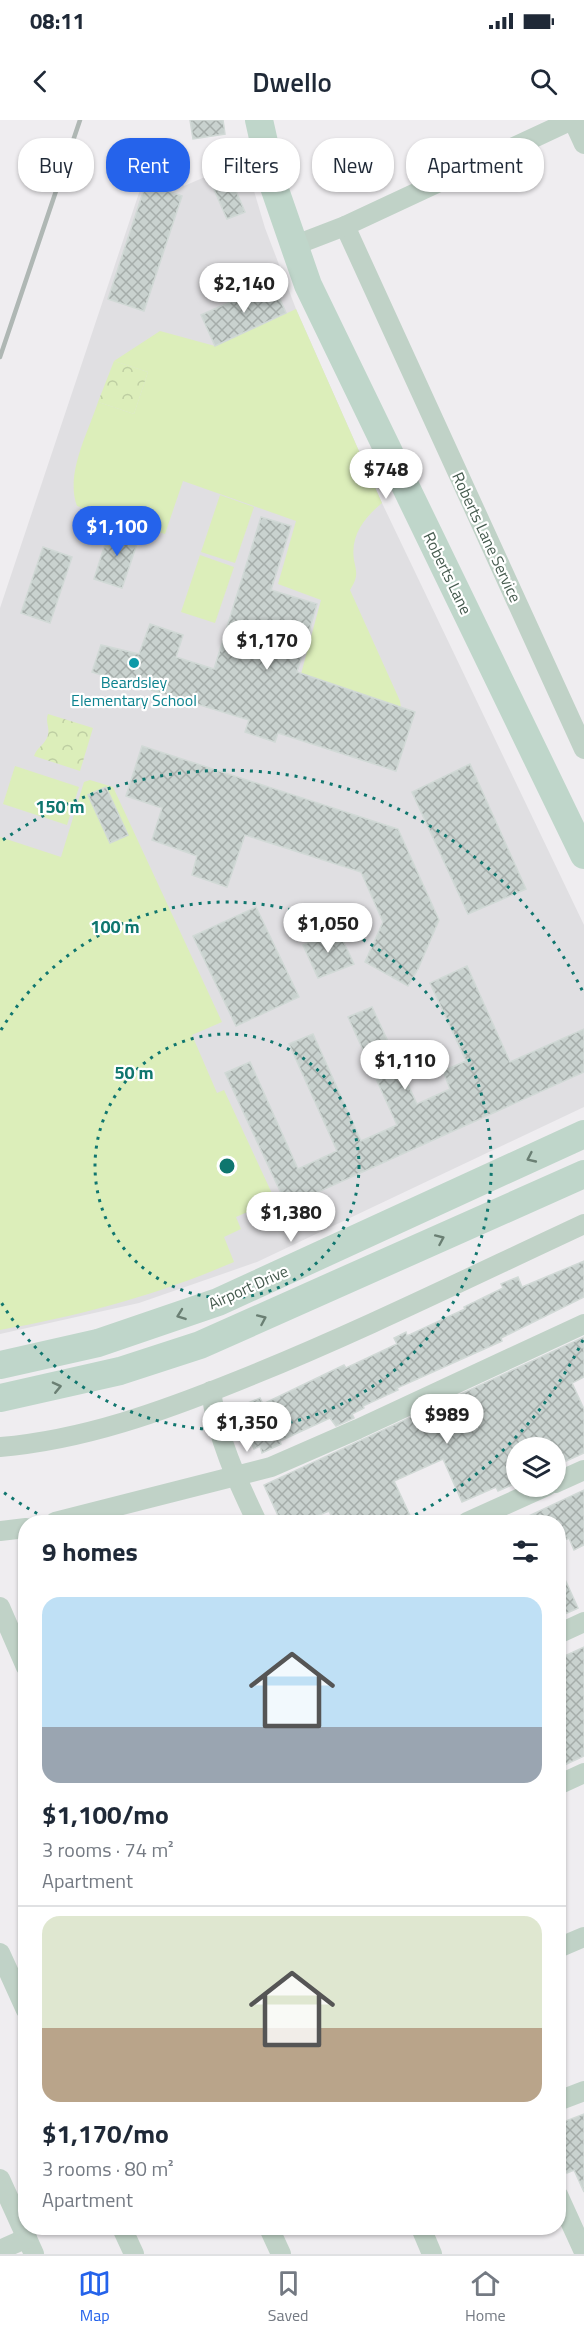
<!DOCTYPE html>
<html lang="en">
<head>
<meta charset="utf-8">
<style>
  body { margin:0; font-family:"Titillium Web",sans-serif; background:#f2f2f3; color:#1f2937; height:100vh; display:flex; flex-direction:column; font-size:22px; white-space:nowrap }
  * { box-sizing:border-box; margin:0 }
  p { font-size:20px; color:#747a83 }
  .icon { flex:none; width:33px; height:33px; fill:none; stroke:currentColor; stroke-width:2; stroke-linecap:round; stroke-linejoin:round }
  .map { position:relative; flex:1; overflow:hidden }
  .side { position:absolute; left:18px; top:1395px; width:548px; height:720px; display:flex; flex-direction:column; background:#fff; border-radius:24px; box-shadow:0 2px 4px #0004 }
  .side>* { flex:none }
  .banner { position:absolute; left:18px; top:18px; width:549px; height:54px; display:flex; gap:12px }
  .controls { position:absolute; left:506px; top:1317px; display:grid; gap:12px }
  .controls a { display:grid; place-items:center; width:60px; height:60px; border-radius:50%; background:#fff; box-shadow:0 2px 4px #0004; font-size:30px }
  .price { position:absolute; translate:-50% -51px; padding:0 14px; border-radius:21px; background:#fff; color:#222; font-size:20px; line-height:39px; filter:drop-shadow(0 2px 3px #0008) }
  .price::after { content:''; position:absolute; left:50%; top:36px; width:18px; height:14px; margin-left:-9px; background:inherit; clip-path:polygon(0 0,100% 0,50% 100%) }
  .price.selected { background:#2563eb; color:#fff }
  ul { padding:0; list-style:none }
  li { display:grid; align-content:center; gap:12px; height:318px; padding:0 24px }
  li+li { border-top:2px solid #e0e1e3 }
  li span { display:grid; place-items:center; height:186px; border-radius:18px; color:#555 }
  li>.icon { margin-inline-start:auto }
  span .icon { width:108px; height:108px; fill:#fffc; stroke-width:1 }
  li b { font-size:26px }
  h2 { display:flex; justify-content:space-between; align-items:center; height:72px; padding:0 24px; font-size:26px }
  .tag { padding:0 21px; border-radius:24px; background:#fff; box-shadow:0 2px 4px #0004; font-size:21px; line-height:54px }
  .tag.selected { background:#2563eb; color:#fff }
  .status { display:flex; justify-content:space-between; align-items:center; height:42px; padding:0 30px; background:#fff; direction:ltr }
  .status svg { height:16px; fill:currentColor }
  header { display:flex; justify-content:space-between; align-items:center; height:78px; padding:0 24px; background:#fff; font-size:27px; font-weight:600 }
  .menu { display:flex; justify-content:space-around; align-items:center; height:84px; border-top:2px solid #e0e1e3; background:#fff; font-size:16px; color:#747a83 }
  .menu a { display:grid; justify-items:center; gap:3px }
  .menu .selected { color:#2563eb }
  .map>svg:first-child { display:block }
  .education { fill:#e0dfe2 }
  .forest { fill:url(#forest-crowns) }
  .garden { fill:#dceeba }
  .building { fill:url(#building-cross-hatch); stroke:#d1d9d6; stroke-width:1.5 }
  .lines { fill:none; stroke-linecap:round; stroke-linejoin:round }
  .minor { stroke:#c0d2c7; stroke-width:20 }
  .secondary { stroke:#bfd6ca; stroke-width:28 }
  .rail { stroke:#afb7b4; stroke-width:4.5 }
  .oneway { stroke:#6a7f73 }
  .ring { fill:none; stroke:#0f766e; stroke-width:3; stroke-dasharray:3 6 }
  .culture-dot { fill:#0f9aa8; stroke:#fff; stroke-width:2 }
  .labels { text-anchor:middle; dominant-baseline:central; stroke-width:4.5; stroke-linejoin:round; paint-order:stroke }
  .street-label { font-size:16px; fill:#455a4e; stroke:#fff }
  .culture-label { font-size:16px; fill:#0d838f; stroke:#fff }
  .centre { fill:#0f766e; stroke:#fff; stroke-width:3 }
  .ring-label { font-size:18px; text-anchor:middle; font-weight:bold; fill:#0f766e; stroke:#fff; stroke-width:4.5; stroke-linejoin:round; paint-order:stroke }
</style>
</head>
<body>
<div class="status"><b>08:11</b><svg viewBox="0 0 49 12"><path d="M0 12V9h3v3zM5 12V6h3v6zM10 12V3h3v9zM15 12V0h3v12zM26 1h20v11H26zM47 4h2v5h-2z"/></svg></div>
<header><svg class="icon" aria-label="back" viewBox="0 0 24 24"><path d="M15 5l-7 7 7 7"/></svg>Dwello<svg class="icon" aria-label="search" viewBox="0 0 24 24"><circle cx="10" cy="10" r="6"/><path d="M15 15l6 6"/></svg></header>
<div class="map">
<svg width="584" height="2134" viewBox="0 0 584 2134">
  <defs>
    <pattern id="forest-crowns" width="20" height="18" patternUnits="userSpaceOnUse" patternTransform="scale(1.5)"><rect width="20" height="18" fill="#dceeba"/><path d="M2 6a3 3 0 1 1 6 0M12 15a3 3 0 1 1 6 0" fill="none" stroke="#becea2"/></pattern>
    <pattern id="building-cross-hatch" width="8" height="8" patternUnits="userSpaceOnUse" patternTransform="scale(1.5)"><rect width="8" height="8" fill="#c9d2cf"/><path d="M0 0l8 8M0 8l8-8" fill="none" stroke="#a5adaa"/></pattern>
  </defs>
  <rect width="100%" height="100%" fill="#efedf0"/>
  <polygon class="education" points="172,41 184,66 228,47 230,51 246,44 265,108 296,189 382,383 584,805 584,987 257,1142 139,1183 0,1214 0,488 146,52"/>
  <g class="forest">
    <polygon points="114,241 148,252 134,294 98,282"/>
    <path d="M48,594L93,608L80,651L34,636C37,627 45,625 48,615C50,607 45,602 48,594Z"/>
  </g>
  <g class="garden">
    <path d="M296,189L382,383C365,397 350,415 354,440C357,454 358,457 350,470L400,581L401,588L301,554L321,480L278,464L296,401L183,361L165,414L77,386C65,354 88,313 98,282L134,294L148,252L114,241L160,211L215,226Z"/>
    <polygon points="220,375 254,387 235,443 201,432"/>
    <polygon points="200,435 234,447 215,503 181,492"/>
    <polygon points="15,646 79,667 67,705 3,684"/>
    <path d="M90,660L113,667L222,902L192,915L217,973L224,970L275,1080L236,1097L241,1109L224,1117L234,1142C157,1175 83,1195 0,1210V717L61,737L84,662Z"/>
  </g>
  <g class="building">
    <polygon points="190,0 223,0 225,14 193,19"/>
    <polygon points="230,57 245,92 227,99 212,65"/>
    <polygon points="146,63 182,76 144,191 108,179"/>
    <polygon points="273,163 286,193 215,226 201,195"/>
    <polygon points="261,397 291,406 271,470 317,484 297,552 415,592 396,651 278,613 275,622 245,612 249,600 92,552 101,525 139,534 150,504 183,515 176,537 214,549"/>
    <polygon points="111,405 140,415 122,468 94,459"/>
    <polygon points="43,427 72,437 50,503 21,493"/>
    <polygon points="142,626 398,709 439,800 418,849 408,866 365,842 383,802 361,752 245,715 227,767 192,755 197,736 152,720 162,688 126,676"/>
    <polygon points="470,644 526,769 468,794 412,672"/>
    <polygon points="106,667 128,715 110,723 88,675"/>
    <polygon points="256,787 299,877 236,906 193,816"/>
    <polygon points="337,808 354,844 318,858 303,825"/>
    <polygon points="467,846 510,942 584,909 584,952 287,1086 225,953 250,942 298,1049 337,1031 289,924 313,914 361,1021 397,1005 348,897 372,887 417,984 450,969 443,951 466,941 430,863"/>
    <polygon points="584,1141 584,1177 501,1218 502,1221 397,1268 398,1270 363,1286 364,1288 352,1294 354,1298 336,1306 330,1298 280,1321 281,1324 262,1333 260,1326 254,1329 242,1302 247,1300 241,1286 260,1278 263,1284 344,1245 346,1248 397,1224 394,1218 406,1212 407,1216 465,1189 464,1187 503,1168 501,1164 518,1157 522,1167"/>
    <polygon points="584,1217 584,1257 572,1263 584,1289 584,1333 555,1346 555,1328 516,1328 516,1363 498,1371 496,1367 462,1382 443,1339 394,1361 413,1402 334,1402 329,1391 302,1402 281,1402 264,1365"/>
    <polygon points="584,1370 584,1425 574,1430 569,1418 558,1423 558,1402 516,1402"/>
    <polygon points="558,1444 578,1488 558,1497"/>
    <polygon points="584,1527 584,1636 558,1648 558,1539"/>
    <polygon points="584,1994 584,2072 574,2050 567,2053 558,2034 558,2004"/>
  </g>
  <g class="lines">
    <g class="minor">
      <polyline points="573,0 584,24"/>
      <polyline points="345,106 584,629"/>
      <polyline points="293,126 345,106 572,0"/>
      <path d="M211,1271C217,1318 237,1360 257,1402"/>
      <path d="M0,1327C84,1320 163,1291 240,1260C357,1213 470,1157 584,1104"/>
      <polyline points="555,1363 584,1350"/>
      <polyline points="55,1402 271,1347 358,1309 584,1204"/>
      <polyline points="467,1402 547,1366"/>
      <polyline points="0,1411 26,1408"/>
      <polyline points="0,1487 26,1547"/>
      <polyline points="558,1514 584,1502"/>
      <polyline points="558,1665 584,1653"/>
      <polyline points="558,1828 584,1817"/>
      <polyline points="0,1833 26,1890"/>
      <polyline points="558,1981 584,1971"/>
      <polyline points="0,2059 34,2134"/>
      <polyline points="558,2075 584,2132"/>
      <polyline points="122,2108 134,2134"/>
      <polyline points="269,2108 281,2134"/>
      <polyline points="421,2108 432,2134"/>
      <polyline points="0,2130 27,2118"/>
    </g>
    <g class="secondary">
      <polyline points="259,0 274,67 308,165 584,735"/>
      <polyline points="0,1245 98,1223 218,1182 584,1014"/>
      <polyline points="0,1278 120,1251 200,1225 584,1054"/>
    </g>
    <polyline class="rail" points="0,237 80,0"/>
  </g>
  <defs><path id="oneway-chevron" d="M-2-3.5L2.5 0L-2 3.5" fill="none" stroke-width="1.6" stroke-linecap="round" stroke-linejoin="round" transform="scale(1.5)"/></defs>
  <g class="oneway">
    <use href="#oneway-chevron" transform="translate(531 1038) rotate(155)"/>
    <use href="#oneway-chevron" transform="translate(440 1119) rotate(-24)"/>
    <use href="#oneway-chevron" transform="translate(181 1195) rotate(160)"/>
    <use href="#oneway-chevron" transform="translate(262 1199) rotate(-24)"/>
    <use href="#oneway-chevron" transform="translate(57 1267) rotate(-13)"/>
  </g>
  <g class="ring">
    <circle cx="227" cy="1046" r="132"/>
    <path d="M1 910A264 264 0 1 1 1 1182"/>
    <path d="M583 1220A396 396 0 0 1 401 1402M53 1402A396 396 0 0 1 3 1372M3 720A396 396 0 0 1 583 872"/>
  </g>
  <circle class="culture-dot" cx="134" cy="543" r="6"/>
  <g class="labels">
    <g class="street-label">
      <text transform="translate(487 417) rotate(65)">Roberts Lane Service</text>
      <text transform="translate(448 453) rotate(64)">Roberts Lane</text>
      <text transform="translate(248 1167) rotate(-24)">Airport Drive</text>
    </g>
    <g class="culture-label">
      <text x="134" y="562">Beardsley<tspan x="134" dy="18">Elementary School</tspan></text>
    </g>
  </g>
  <circle cx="227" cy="1046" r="9" class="centre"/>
  <g class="ring-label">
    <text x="60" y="693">150 m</text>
    <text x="115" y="813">100 m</text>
    <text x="134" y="959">50 m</text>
  </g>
</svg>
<div class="controls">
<a><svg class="icon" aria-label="layers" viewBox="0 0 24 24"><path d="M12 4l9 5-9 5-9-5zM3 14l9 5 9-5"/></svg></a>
</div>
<b class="price" style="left:244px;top:194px">$2,140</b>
<b class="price" style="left:386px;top:380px">$748</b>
<b class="price selected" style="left:117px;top:437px">$1,100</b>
<b class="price" style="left:267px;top:551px">$1,170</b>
<b class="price" style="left:328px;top:834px">$1,050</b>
<b class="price" style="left:405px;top:971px">$1,110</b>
<b class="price" style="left:291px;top:1123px">$1,380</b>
<b class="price" style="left:447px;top:1325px">$989</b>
<b class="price" style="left:247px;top:1333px">$1,350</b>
<div class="banner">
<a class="tag">Buy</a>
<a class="tag selected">Rent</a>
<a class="tag">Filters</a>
<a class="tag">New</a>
<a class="tag">Apartment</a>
</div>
<section class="side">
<h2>9 homes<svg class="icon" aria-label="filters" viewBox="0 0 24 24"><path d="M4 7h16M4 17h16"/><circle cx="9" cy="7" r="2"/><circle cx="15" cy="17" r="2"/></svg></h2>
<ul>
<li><span style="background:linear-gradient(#bfe0f5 70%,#9aa5b1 0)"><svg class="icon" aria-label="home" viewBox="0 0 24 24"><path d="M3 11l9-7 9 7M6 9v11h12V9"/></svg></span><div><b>$1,100/mo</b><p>3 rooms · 74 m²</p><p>Apartment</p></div></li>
<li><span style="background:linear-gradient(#dfe7d0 60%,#b9a48a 0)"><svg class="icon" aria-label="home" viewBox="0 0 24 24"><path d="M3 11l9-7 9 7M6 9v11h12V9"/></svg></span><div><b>$1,170/mo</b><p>3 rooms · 80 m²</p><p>Apartment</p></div></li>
</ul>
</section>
</div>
<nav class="menu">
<a class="selected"><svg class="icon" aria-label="map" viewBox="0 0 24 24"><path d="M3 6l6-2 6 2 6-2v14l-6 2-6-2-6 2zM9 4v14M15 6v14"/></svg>Map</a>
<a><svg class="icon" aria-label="saved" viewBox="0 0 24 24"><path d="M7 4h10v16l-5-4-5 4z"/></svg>Saved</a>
<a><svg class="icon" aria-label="home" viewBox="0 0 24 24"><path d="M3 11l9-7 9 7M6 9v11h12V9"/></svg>Home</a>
</nav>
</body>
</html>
